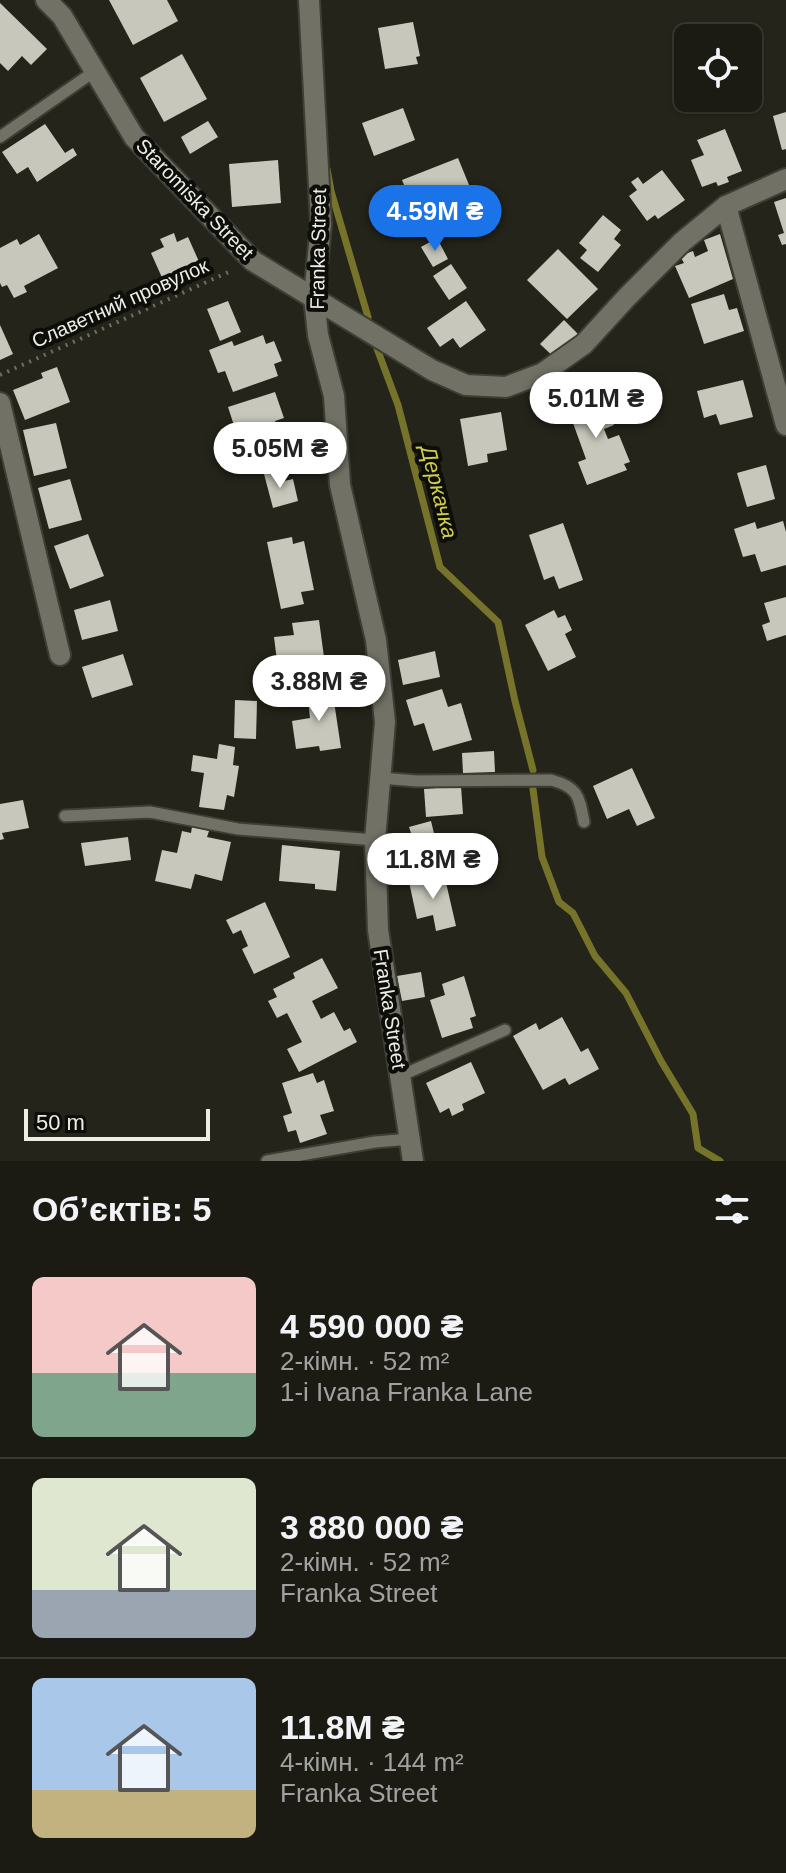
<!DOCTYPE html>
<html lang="uk">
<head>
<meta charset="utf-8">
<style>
  body { margin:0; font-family:Helvetica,sans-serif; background:#282822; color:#f1f3f6; height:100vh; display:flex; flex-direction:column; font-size:30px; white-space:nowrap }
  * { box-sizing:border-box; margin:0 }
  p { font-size:26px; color:#a0a1a0 }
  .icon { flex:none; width:44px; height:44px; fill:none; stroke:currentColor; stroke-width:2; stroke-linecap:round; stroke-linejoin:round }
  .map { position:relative; height:1161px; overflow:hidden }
  .sheet { display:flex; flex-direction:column; background:#1b1b14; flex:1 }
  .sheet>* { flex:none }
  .tools { position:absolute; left:674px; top:24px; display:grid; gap:16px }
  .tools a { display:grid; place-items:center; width:88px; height:88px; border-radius:12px; background:#1b1b14; box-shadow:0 2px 6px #0004,0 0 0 2px #393934; font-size:40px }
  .scale { position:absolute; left:24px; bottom:20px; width:186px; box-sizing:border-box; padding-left:8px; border:4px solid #edede6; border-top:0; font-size:22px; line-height:28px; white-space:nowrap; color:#edede6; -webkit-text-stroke:6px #0d0d09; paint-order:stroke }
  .price { position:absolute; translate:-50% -68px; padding:0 18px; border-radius:28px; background:#fff; color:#222; font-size:26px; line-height:52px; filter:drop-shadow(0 2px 4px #0008) }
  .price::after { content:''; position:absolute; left:50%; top:48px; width:24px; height:18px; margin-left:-12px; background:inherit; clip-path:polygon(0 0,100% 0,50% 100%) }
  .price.active { background:#1a73e8; color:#fff }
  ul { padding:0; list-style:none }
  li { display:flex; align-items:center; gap:24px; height:200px; padding:0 32px }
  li+li { border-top:2px solid #393934 }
  li span { display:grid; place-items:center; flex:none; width:224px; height:160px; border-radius:12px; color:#555 }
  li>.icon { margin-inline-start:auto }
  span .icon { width:96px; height:96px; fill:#fffc; stroke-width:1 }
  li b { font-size:34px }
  h2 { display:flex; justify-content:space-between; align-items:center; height:96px; padding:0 32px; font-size:34px }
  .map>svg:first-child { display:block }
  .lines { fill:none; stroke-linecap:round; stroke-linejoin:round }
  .stream { stroke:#75742a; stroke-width:7 }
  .building { fill:#c7c7bb }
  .service-casing { stroke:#3e3e36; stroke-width:15 }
  .minor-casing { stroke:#3e3e36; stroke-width:24 }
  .path { stroke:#6e6e65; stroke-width:4; stroke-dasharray:2 6; stroke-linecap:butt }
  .service { stroke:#717166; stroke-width:11 }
  .minor { stroke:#717166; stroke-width:20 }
  .labels { text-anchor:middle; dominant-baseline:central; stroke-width:8; stroke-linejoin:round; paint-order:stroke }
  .street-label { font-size:20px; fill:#edede6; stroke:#0d0d09 }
  .water-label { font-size:22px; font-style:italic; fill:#cfcd4b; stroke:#0d0d09 }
</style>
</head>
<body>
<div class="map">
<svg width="786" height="1161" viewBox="0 0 786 1161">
  <rect width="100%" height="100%" fill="#24241a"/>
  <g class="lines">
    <g class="stream">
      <polyline points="327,169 331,191 368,317"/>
      <polyline points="375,343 398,405 440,567 498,622 515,701 533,770"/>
      <polyline points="533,789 542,857 559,902 573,913 595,956 626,993 661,1061 693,1114 698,1148 720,1161"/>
    </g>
  </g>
  <g class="building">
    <polygon points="109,0 167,0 178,21 133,45"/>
    <polygon points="0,3 47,49 31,65 22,56 8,71 0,63"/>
    <polygon points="413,22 420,56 416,57 418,64 385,69 378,28"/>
    <polygon points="182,54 207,99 164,122 140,78"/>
    <polygon points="403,108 415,140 374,156 362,123"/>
    <polygon points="786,112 786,149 782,150 773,116"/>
    <polygon points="208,121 218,137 190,154 181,137"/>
    <polygon points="45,124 65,153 73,148 77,155 37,182 28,167 17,174 2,152"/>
    <polygon points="725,129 742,171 727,177 729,182 718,186 716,182 702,187 691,160 704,155 697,140"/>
    <polygon points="458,158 476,202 420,224 402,180"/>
    <polygon points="278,160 281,203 232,207 229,164"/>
    <polygon points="662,170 685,200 658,219 655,215 647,221 629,196 637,190 631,182 638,177 643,184"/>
    <polygon points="786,198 786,244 782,245 778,235 784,233 774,202"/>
    <polygon points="603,215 621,230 614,239 621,245 598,272 580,258 587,250 579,243"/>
    <polygon points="174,233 177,242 188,237 201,266 164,282 151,253 164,247 160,239"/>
    <polygon points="39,234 58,268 24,286 27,292 14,298 7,285 2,287 0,283 0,248 17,239 20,245"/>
    <polygon points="720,234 733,279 689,298 675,266 684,263 680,256 693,251 695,257 708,251 704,240"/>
    <polygon points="437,238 448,259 433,267 421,247"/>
    <polygon points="558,249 598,289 567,319 527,280"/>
    <polygon points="451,264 467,288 449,300 433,276"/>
    <polygon points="724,294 729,310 737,308 744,331 704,344 691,304"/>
    <polygon points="228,301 241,332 220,341 207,309"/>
    <polygon points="466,301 486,330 460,348 453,338 440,347 427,328"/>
    <polygon points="564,320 580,336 557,360 540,344"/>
    <polygon points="0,325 13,354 0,360"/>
    <polygon points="263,335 266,344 274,341 282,361 274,364 278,376 233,392 225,371 218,373 209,350 232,341 234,346"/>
    <polygon points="57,367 70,402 25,420 13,390 43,378 41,373"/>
    <polygon points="743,380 753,417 720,425 716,414 704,418 697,391"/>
    <polygon points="590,391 599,415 609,411 614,425 604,429 608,439 619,435 630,462 624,464 627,470 587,485 578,462 586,459 565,401"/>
    <polygon points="275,392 284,418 275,421 285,452 270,457 271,463 258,467 256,461 238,466 234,452 242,450 228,407"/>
    <polygon points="501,412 507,450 487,454 488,462 468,466 460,419"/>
    <polygon points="56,423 67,468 34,476 23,430"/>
    <polygon points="766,465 775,499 747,507 737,473"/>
    <polygon points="278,471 280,482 293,479 298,501 273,508 264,474"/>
    <polygon points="70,479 82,520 49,529 38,488"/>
    <polygon points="783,521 786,532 786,565 761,572 755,554 743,557 734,529 755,522 757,529"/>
    <polygon points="563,523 583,580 559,589 554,576 544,580 529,535"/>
    <polygon points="88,534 104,576 70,589 54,546"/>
    <polygon points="292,537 293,544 304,541 314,590 301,592 304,604 281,609 267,542"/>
    <polygon points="786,597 786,635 767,641 762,625 770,622 764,603"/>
    <polygon points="110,600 118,631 82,640 74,610"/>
    <polygon points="554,610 558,618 565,615 572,630 565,634 576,657 548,671 525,625"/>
    <polygon points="319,620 326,672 306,675 305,665 288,667 287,659 277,661 274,637 294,635 292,623"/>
    <polygon points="435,651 440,677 403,685 398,660"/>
    <polygon points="123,654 133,685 92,698 82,667"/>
    <polygon points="332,688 341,748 320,751 319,746 296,749 292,721 310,718 307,692"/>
    <polygon points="442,689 448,707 461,703 472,740 433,751 424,723 414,726 406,700"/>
    <polygon points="235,700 257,701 256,739 234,738"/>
    <polygon points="219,744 235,747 233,765 239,766 234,797 227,795 224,810 199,807 204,773 191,771 193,755 217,759"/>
    <polygon points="494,751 495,772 463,773 462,753"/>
    <polygon points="632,768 655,818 637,826 629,809 607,819 593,786"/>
    <polygon points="461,786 463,814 426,817 424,789"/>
    <polygon points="23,800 29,828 2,833 4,839 0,840 0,804"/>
    <polygon points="431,821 442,866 401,876 391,838 411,833 409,827"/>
    <polygon points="192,827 209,831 207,837 231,842 222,881 195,874 191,889 155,881 162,850 177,853 182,831 191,833"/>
    <polygon points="128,837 131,860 85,866 81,843"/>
    <polygon points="282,845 340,851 336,891 315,889 315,884 279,881"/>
    <polygon points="444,874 456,926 436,931 433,915 417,919 409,882"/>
    <polygon points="265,902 290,957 254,974 242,949 248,946 241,930 233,934 226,920"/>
    <polygon points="322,958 338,988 312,1001 321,1019 334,1012 344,1031 350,1028 357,1042 299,1072 287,1049 302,1042 287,1013 277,1018 268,1001 277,997 273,989 295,978 293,973"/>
    <polygon points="421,972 425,997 402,1001 397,976"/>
    <polygon points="464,976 476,1016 470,1018 473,1028 442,1038 430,1000 445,995 442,984"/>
    <polygon points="562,1017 581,1052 588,1048 599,1069 569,1085 565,1078 543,1090 513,1036 536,1023 539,1030"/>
    <polygon points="471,1062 485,1093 462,1104 464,1110 452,1116 449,1108 440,1113 426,1083"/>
    <polygon points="313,1073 317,1083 324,1080 334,1111 320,1115 327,1134 300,1143 296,1130 288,1132 283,1116 292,1113 282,1083"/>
  </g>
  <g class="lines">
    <defs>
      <g id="service">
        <polyline points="0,137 95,71"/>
        <path d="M381,778L417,781L551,780C578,787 579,796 584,822"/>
        <polyline points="65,816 150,812 238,829 375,840"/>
        <polyline points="400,1076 505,1030"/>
        <polyline points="267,1161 375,1142 410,1139"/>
      </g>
      <g id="minor">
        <polyline points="46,0 62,16 134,137 253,261 432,370 466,385 506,387 543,373 584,344 627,297 682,242 726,206 786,179"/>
        <polyline points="309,0 321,224 314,297 318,335 334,396 340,485 376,640 385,722 375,840 378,930 413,1161"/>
        <polyline points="726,206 786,425"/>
        <polyline points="0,403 60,655"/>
      </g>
    </defs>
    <use href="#service" class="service-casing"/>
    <use href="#minor" class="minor-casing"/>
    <polyline class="path" points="0,375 231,271"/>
    <use href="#service" class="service"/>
    <use href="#minor" class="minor"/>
  </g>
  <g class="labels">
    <g class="street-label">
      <text transform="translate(195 199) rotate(46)">Staromiska Street</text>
      <text transform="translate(318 249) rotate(-89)">Franka Street</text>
      <text transform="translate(120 303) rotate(-24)">Славетний провулок</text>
      <text transform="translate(390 1009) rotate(81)">Franka Street</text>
    </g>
    <g class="water-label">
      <text transform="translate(439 492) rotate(76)">Деркачка</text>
    </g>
  </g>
</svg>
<div class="tools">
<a><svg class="icon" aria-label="locate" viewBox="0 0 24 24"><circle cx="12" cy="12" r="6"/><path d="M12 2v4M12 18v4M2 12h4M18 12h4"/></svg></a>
</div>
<div class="scale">50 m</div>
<b class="price active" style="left:435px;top:253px">4.59M ₴</b>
<b class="price" style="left:596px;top:440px">5.01M ₴</b>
<b class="price" style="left:280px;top:490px">5.05M ₴</b>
<b class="price" style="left:319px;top:723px">3.88M ₴</b>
<b class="price" style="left:433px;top:901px">11.8M ₴</b>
</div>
<section class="sheet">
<h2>Об’єктів: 5<svg class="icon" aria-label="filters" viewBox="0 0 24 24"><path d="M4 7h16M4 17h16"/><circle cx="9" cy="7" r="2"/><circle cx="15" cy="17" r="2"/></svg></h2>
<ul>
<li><span style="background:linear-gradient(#f6c9c9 60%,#7fa58c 0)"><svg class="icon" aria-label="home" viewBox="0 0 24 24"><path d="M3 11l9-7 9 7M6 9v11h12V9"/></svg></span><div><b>4 590 000 ₴</b><p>2-кімн. · 52 m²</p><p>1-i Ivana Franka Lane</p></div></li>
<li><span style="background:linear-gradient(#dfe7d0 70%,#9aa5b1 0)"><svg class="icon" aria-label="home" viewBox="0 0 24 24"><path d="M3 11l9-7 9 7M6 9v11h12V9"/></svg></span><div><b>3 880 000 ₴</b><p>2-кімн. · 52 m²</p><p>Franka Street</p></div></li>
<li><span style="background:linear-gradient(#a9c7e8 70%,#c2b280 0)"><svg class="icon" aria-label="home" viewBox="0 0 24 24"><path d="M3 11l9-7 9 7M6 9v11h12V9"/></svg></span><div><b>11.8M ₴</b><p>4-кімн. · 144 m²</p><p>Franka Street</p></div></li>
</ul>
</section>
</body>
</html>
